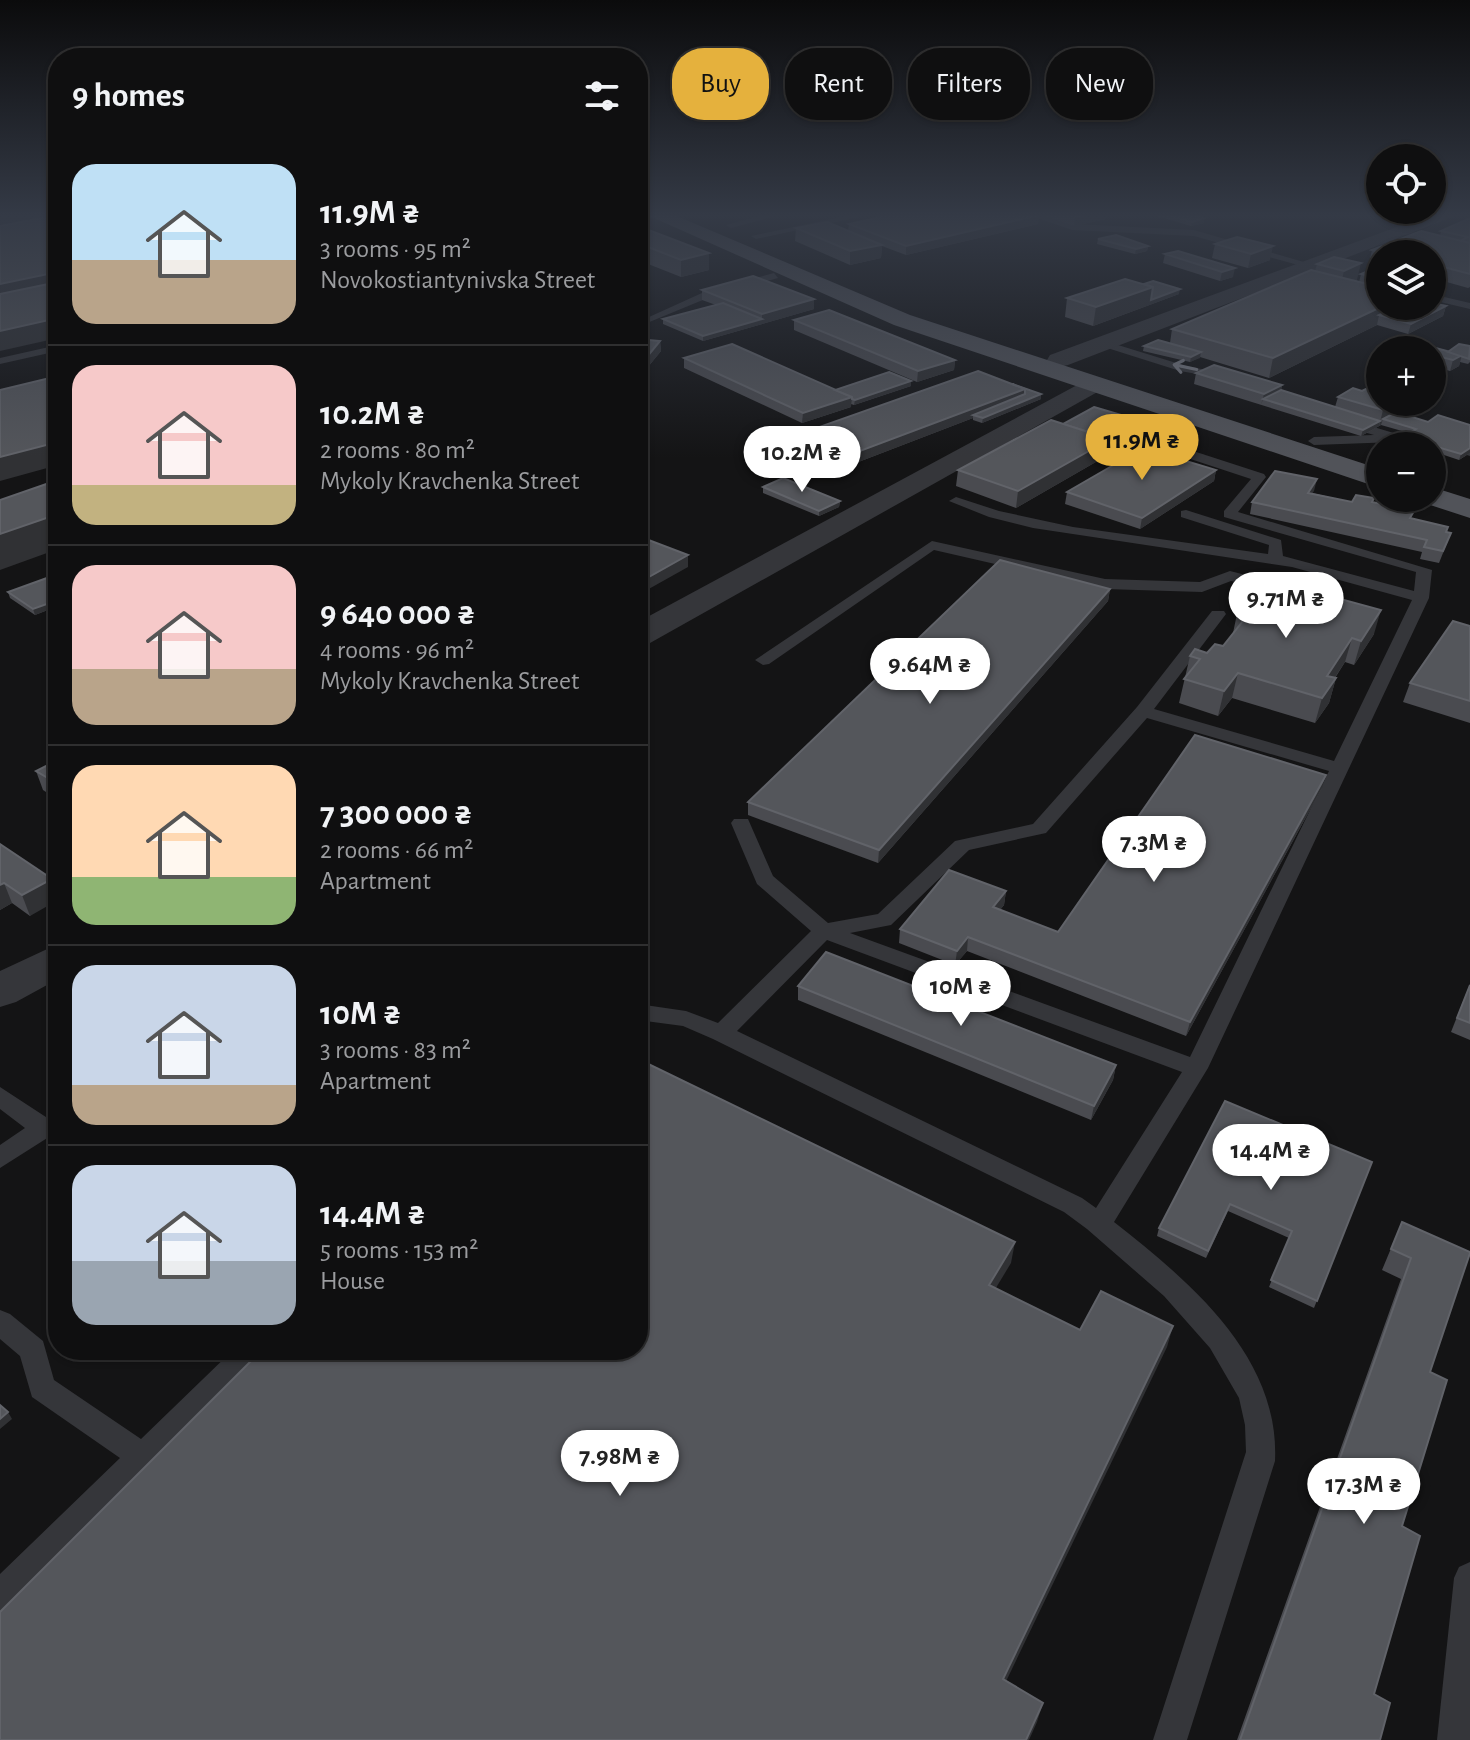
<!DOCTYPE html>
<html lang="en">
<head>
<meta charset="utf-8">
<style>
  body { margin:0; font-family:"Alegreya Sans",sans-serif; background:#1d1d1e; color:#f1f3f6; height:100vh; display:flex; flex-direction:column; font-size:30px; white-space:nowrap }
  * { box-sizing:border-box; margin:0 }
  p { font-size:26px; color:#9b9c9f }
  .icon { flex:none; width:44px; height:44px; fill:none; stroke:currentColor; stroke-width:2; stroke-linecap:round; stroke-linejoin:round }
  .map { position:relative; flex:1; overflow:hidden }
  .sheet { position:absolute; left:48px; top:48px; width:600px; height:1312px; display:flex; flex-direction:column; background:#0f0f10; border-radius:32px; box-shadow:0 2px 6px #0004,0 0 0 2px #2f2f30 }
  .sheet>* { flex:none }
  .hud { position:absolute; left:672px; top:48px; width:678px; height:72px; display:flex; gap:16px }
  .buttons { position:absolute; left:1366px; top:144px; display:grid; gap:16px }
  .buttons a { display:grid; place-items:center; width:80px; height:80px; border-radius:50%; background:#0f0f10; box-shadow:0 2px 6px #0004,0 0 0 2px #2f2f30; font-size:40px }
  .price { position:absolute; translate:-50% -68px; padding:0 18px; border-radius:28px; background:#fff; color:#222; font-size:26px; line-height:52px; filter:drop-shadow(0 2px 4px #0008) }
  .price::after { content:''; position:absolute; left:50%; top:48px; width:24px; height:18px; margin-left:-12px; background:inherit; clip-path:polygon(0 0,100% 0,50% 100%) }
  .price.active { background:#e5b13d; color:#111 }
  ul { padding:0; list-style:none }
  li { display:flex; align-items:center; gap:24px; height:200px; padding:0 24px }
  li+li { border-top:2px solid #2f2f30 }
  li span { display:grid; place-items:center; flex:none; width:224px; height:160px; border-radius:24px; color:#555 }
  li>.icon { margin-inline-start:auto }
  span .icon { width:96px; height:96px; fill:#fffc; stroke-width:1 }
  li b { font-size:34px }
  h2 { display:flex; justify-content:space-between; align-items:center; height:96px; padding:0 24px; font-size:34px }
  .chip { padding:0 28px; border-radius:32px; background:#0f0f10; box-shadow:0 2px 6px #0004,0 0 0 2px #2f2f30; font-size:28px; line-height:72px }
  .chip.active { background:#e5b13d; color:#111 }
  .map>svg:first-child { display:block }
  .lines { fill:none; stroke-linecap:round; stroke-linejoin:round }
  .service { fill:#35363a; fill-rule:evenodd }
  .minor { fill:#35363a; fill-rule:evenodd }
  .primary { fill:#515359; fill-rule:evenodd }
  .wall { fill:#4a4b50 }
  .shaded-wall { fill:#303134 }
  .building { fill:#54565b; stroke:#616369; stroke-width:2 }
  .oneway { stroke:#74767e }
</style>
</head>
<body>
<div class="map">
<svg width="1470" height="1740" viewBox="0 0 1470 1740">
  <rect width="100%" height="100%" fill="#141415"/>
  <g class="lines">
    <g class="service">
      <polygon points="767,214 784,214 731,228 726,225"/>
      <polygon points="854,214 873,214 756,239 751,236"/>
      <polygon points="1026,214 1040,214 1073,224 1194,230 1314,265 1309,268 1194,236 1072,230"/>
      <polygon points="638,215 642,216 642,220 638,221"/>
      <polygon points="774,273 778,278 710,297 647,323 638,322 702,293"/>
      <polygon points="1440,296 1470,303 1470,309 1436,301 1436,297"/>
      <polygon points="1105,341 1186,366 1232,375 1226,379 1180,371 1101,346 1101,342"/>
      <polygon points="58,345 58,351 0,364 0,358"/>
      <polygon points="1347,419 1397,434 1423,433 1470,448 1470,456 1422,441 1314,445 1308,441 1314,437 1374,435 1343,426 1341,423"/>
      <path d="M1147,436L1264,474L1266,477L1238,512L1432,570L1429,598L1208,1068L1114,1222C1189,1281 1280,1356 1275,1461L1187,1740H1153L1246,1452L1245,1425L1239,1398L1210,1348L1164,1296L1087,1229L1064,1212L713,1039L683,1026L638,1020V1004L686,1011L718,1023L811,931L757,884L731,823L734,819H748L773,876L828,923L878,914L955,841L1033,824L1137,707L1212,611H1224L1226,614L1154,709L1334,761L1412,600L1292,567L1033,528L989,517L949,501L956,497L999,511L1073,527L1268,554L1269,545L1181,517V511L1186,510L1281,540L1283,556L1414,591L1416,572L1224,517V511L1251,479L1142,443V437ZM1147,718L1329,771L1190,1057L850,933L891,925L969,850L1046,833ZM827,940L1182,1072L1096,1208L1082,1198L737,1031Z"/>
      <polygon points="932,541 1105,579 1200,582 1230,571 1288,586 1291,589 1283,594 1231,581 1202,592 1105,589 934,550 769,664 763,665 755,660"/>
      <polygon points="0,1087 52,1121 55,1128 52,1135 0,1168 0,1145 25,1128 0,1109"/>
      <polygon points="0,1310 10,1314 43,1341 54,1380 141,1439 233,1350 266,1350 262,1359 11,1607 0,1612 0,1574 120,1458 32,1397 20,1356 0,1339"/>
      <polygon points="1470,1562 1470,1740 1437,1740 1454,1578 1459,1567"/>
    </g>
    <g class="minor">
      <polygon points="1432,214 1460,214 1068,365 1059,367 1047,360 1050,355"/>
      <polygon points="1092,377 1101,380 1105,385 1101,390 650,643 638,646 638,622"/>
      <polygon points="58,944 58,979 16,1002 0,1007 0,971"/>
    </g>
    <g class="primary">
      <polygon points="645,214 672,214 910,315 1380,469 1380,488 894,325"/>
      <polygon points="1432,487 1470,499 1470,518 1421,502 1418,498 1432,498"/>
    </g>
  </g>
  <g class="wall">
    <polygon points="1040,214 1107,214 1106,219 1074,226"/>
    <polygon points="1150,214 1190,214 1204,218 1204,223 1191,226"/>
    <polygon points="1039,215 1038,224 906,255 882,246 881,258 850,265 795,241 796,228 848,231 849,224"/>
    <polygon points="1470,218 1470,287 1468,288 1436,279 1432,254 1380,254 1380,266 1369,263 1372,250 1440,236 1441,231"/>
    <polygon points="638,226 709,253 709,270 681,277 638,260"/>
    <polygon points="1098,239 1148,246 1147,251 1135,254 1097,244"/>
    <polygon points="1215,244 1270,260 1248,268 1212,258"/>
    <polygon points="1178,251 1233,277 1220,281 1163,263 1165,254"/>
    <polygon points="1334,257 1357,281 1359,282 1361,274 1380,266 1380,306 1446,306 1443,316 1408,334 1377,325 1269,378 1200,357 1190,362 1143,351 1144,346 1170,343 1172,329 1315,271 1317,264"/>
    <polygon points="702,290 814,309 703,341 663,324 663,319 716,305 702,300"/>
    <polygon points="1179,294 1093,326 1065,317 1067,298"/>
    <polygon points="794,320 955,360 954,370 917,382 794,330"/>
    <polygon points="638,339 660,341 661,351 643,373 638,373"/>
    <polygon points="1406,340 1448,352 1459,344 1470,346 1470,362 1468,364 1460,362 1459,366 1450,371 1432,366 1432,350 1391,350 1392,348"/>
    <polygon points="684,358 835,390 911,381 911,386 854,405 851,404 851,407 802,423 684,368"/>
    <polygon points="1196,373 1282,385 1281,390 1335,407 1338,397 1380,402 1407,402 1404,412 1401,414 1470,453 1459,460 1432,451 1432,446 1414,446 1402,442 1403,437 1409,433 1381,425 1361,436 1194,384"/>
    <polygon points="1041,394 1041,399 982,423 973,420 973,418 835,471 788,449 788,438"/>
    <polygon points="1063,424 1144,427 1109,448 1108,455 1016,508 956,486 958,470"/>
    <polygon points="1216,470 1214,481 1140,529 1065,504 1067,492"/>
    <polygon points="1317,479 1312,493 1352,502 1373,502 1412,519 1451,533 1439,563 1420,559 1422,552 1250,514 1252,502"/>
    <polygon points="763,487 840,501 839,507 819,516 763,493"/>
    <polygon points="58,574 58,606 35,615 10,598 8,592"/>
    <polygon points="1110,589 1108,601 878,863 748,815 748,802"/>
    <polygon points="1238,609 1374,634 1354,665 1345,662 1335,678 1336,678 1329,703 1315,723 1232,698 1218,716 1179,703 1190,656 1207,653 1223,646 1233,633"/>
    <polygon points="1470,626 1470,723 1403,702 1410,683"/>
    <polygon points="58,760 58,800 43,790 36,771"/>
    <polygon points="1322,788 1186,1036 967,951 955,965 899,943 900,929 1006,891 1004,905 1000,910 1058,932"/>
    <polygon points="0,844 52,879 30,916 12,903 0,910"/>
    <polygon points="1470,984 1470,1040 1451,1032"/>
    <polygon points="798,986 1116,1065 1113,1080 1091,1120 798,1000"/>
    <polygon points="1225,1101 1372,1162 1314,1308 1269,1287 1289,1238 1228,1211 1206,1258 1157,1236 1159,1228"/>
    <polygon points="1402,1222 1470,1252 1430,1372 1402,1526 1374,1694 1380,1740 1237,1740 1401,1279 1382,1270"/>
  </g>
  <g class="shaded-wall">
    <polygon points="4,214 58,214 58,217 0,228 0,215"/>
    <polygon points="1090,214 1107,214 1106,219 1074,226 1075,217"/>
    <polygon points="1039,215 1038,224 906,255 906,246"/>
    <polygon points="1204,218 1204,223 1191,226 1192,222"/>
    <polygon points="882,245 881,258 850,265 850,251"/>
    <polygon points="1148,246 1147,251 1135,254 1136,249"/>
    <polygon points="1273,246 1270,260 1248,268 1251,254"/>
    <polygon points="709,253 709,270 681,277 681,260"/>
    <polygon points="1361,263 1355,288 1338,296 1344,271"/>
    <polygon points="1440,266 1436,279 1432,281 1432,269"/>
    <polygon points="1235,268 1233,277 1220,281 1222,272"/>
    <polygon points="58,272 58,286 0,299 0,284"/>
    <polygon points="1153,287 1180,289 1179,294 1093,326 1096,307"/>
    <polygon points="814,299 814,309 703,341 703,336 762,319 762,314"/>
    <polygon points="1383,306 1405,306 1379,315 1377,325 1269,378 1273,358"/>
    <polygon points="1446,306 1443,316 1408,334 1411,324"/>
    <polygon points="58,318 58,338 0,351 0,331"/>
    <polygon points="660,341 661,351 643,373 642,363"/>
    <polygon points="1201,352 1200,358 1190,362 1191,357"/>
    <polygon points="1462,355 1459,366 1450,371 1453,360"/>
    <polygon points="955,360 954,370 917,382 918,371"/>
    <polygon points="911,381 911,386 854,405 855,400"/>
    <polygon points="1282,385 1280,396 1263,399 1261,405 1264,394"/>
    <polygon points="1025,389 1024,399 973,415 973,418 835,471 836,460"/>
    <polygon points="1041,394 1041,399 982,423 983,418"/>
    <polygon points="852,397 851,407 802,423 803,413"/>
    <polygon points="1398,402 1407,402 1404,412 1388,421 1383,419 1381,425 1379,426 1383,410"/>
    <polygon points="1380,421 1379,426 1361,436 1363,430"/>
    <polygon points="1145,422 1144,427 1109,448 1108,455 1016,508 1018,491 1110,439"/>
    <polygon points="58,442 58,465 0,481 0,457"/>
    <polygon points="1470,448 1470,453 1459,460 1461,454"/>
    <polygon points="1216,470 1214,481 1140,529 1142,518"/>
    <polygon points="1317,479 1314,491 1305,504 1308,493"/>
    <polygon points="840,501 839,507 819,516 819,511"/>
    <polygon points="58,514 58,549 0,570 0,534"/>
    <polygon points="688,555 688,567 638,595 638,583"/>
    <polygon points="1110,589 1108,601 878,863 879,850"/>
    <polygon points="58,600 58,606 35,615 33,609"/>
    <polygon points="1381,610 1374,634 1354,665 1361,641"/>
    <polygon points="1352,638 1345,662 1320,700 1327,676"/>
    <polygon points="1238,673 1232,698 1218,716 1224,691"/>
    <polygon points="1336,678 1329,703 1315,723 1322,698"/>
    <polygon points="1326,775 1322,788 1186,1036 1190,1022"/>
    <polygon points="52,879 58,895 58,900 30,916 22,895"/>
    <polygon points="4,883 12,903 0,910 0,885"/>
    <polygon points="1006,891 1004,905 991,921 993,907"/>
    <polygon points="968,937 967,951 955,965 957,951"/>
    <polygon points="1116,1065 1113,1080 1091,1120 1094,1106"/>
    <polygon points="1015,1242 1011,1263 985,1306 989,1285"/>
    <polygon points="1173,1326 1167,1347 998,1698 1003,1679"/>
    <polygon points="8,1412 12,1419 0,1429 0,1419"/>
    <polygon points="1043,1703 1037,1722 1029,1740 1026,1740"/>
  </g>
  <g class="building">
    <polygon points="894,214 1035,214 1039,215 906,246 849,224"/>
    <polygon points="1066,214 1090,214 1075,217"/>
    <polygon points="1165,214 1190,214 1204,218 1192,222"/>
    <polygon points="58,215 58,272 0,284 0,226"/>
    <polygon points="1470,218 1470,243 1460,241 1468,237 1441,231"/>
    <polygon points="827,222 882,245 850,251 796,228"/>
    <polygon points="638,226 709,253 681,260 638,243"/>
    <polygon points="1421,231 1470,243 1470,274 1440,266 1432,269 1432,254 1389,254 1372,250"/>
    <polygon points="1116,235 1148,246 1136,249 1098,239"/>
    <polygon points="1237,237 1273,246 1251,254 1215,244"/>
    <polygon points="1178,251 1235,268 1222,272 1165,254"/>
    <polygon points="1334,257 1361,263 1344,271 1317,264"/>
    <polygon points="1380,266 1380,287 1363,283 1377,278 1361,274"/>
    <polygon points="1311,270 1380,287 1380,306 1383,306 1273,358 1172,329"/>
    <polygon points="753,276 814,299 762,314 702,290"/>
    <polygon points="1125,279 1153,287 1096,307 1067,298"/>
    <polygon points="1153,281 1180,289 1151,300 1153,287 1144,284"/>
    <polygon points="58,282 58,318 0,331 0,294"/>
    <polygon points="723,303 762,319 703,336 663,319"/>
    <polygon points="1432,303 1446,306 1411,324 1379,315 1399,306 1432,306"/>
    <polygon points="829,310 955,360 918,371 794,320"/>
    <polygon points="638,339 660,341 642,363 638,363"/>
    <polygon points="1158,340 1201,352 1191,357 1144,346"/>
    <polygon points="1406,340 1462,355 1453,360 1432,355 1432,350 1400,350 1392,348"/>
    <polygon points="732,344 852,397 803,413 684,358"/>
    <polygon points="1459,344 1470,346 1469,359 1448,352"/>
    <polygon points="1214,365 1282,385 1264,394 1196,373"/>
    <polygon points="978,371 1025,389 836,460 788,438"/>
    <polygon points="889,372 911,381 855,400 852,399 852,397 835,390"/>
    <polygon points="58,376 58,442 0,457 0,390"/>
    <polygon points="1012,384 1041,394 983,418 973,415 1025,394 1025,389"/>
    <polygon points="1372,386 1380,388 1380,402 1398,402 1383,410 1338,397 1353,388 1362,391"/>
    <polygon points="1281,390 1380,421 1363,430 1263,399"/>
    <polygon points="1094,407 1145,422 1110,442 1110,439 1063,424"/>
    <polygon points="1396,412 1428,422 1438,415 1470,425 1470,448 1461,454 1403,437 1416,429 1383,419"/>
    <polygon points="1051,420 1110,439 1018,491 958,470"/>
    <polygon points="1143,448 1216,470 1142,518 1067,492"/>
    <polygon points="1275,471 1317,479 1308,493 1352,502 1356,495 1374,498 1372,502 1414,511 1410,518 1448,527 1446,532 1451,533 1443,551 1424,547 1427,540 1252,502"/>
    <polygon points="783,478 840,501 819,511 763,487"/>
    <polygon points="58,480 58,514 0,534 0,500"/>
    <polygon points="638,536 688,555 638,583"/>
    <polygon points="1000,560 1110,589 879,850 748,802"/>
    <polygon points="58,574 58,600 33,609 8,592"/>
    <polygon points="1263,578 1381,610 1361,641 1352,638 1327,676 1336,678 1322,698 1238,673 1224,691 1184,679 1200,659 1190,656 1195,649 1207,653 1215,644 1223,646 1250,612 1238,609"/>
    <polygon points="1453,621 1470,626 1470,701 1410,683"/>
    <polygon points="1195,735 1326,775 1190,1022 968,937 957,951 900,929 949,870 1006,891 993,907 1058,932"/>
    <polygon points="58,760 58,784 36,771"/>
    <polygon points="0,844 52,879 22,895 4,883 0,885"/>
    <polygon points="826,952 1116,1065 1094,1106 798,986"/>
    <polygon points="1470,985 1470,1023 1457,1018"/>
    <polygon points="638,1059 1015,1242 989,1285 1080,1330 1101,1291 1173,1326 1003,1679 1043,1703 1026,1740 0,1740 0,1612 262,1350 638,1350"/>
    <polygon points="1225,1101 1372,1162 1317,1301 1271,1280 1292,1231 1230,1204 1208,1251 1159,1228"/>
    <polygon points="1402,1222 1470,1252 1470,1253 1430,1372 1447,1380 1402,1526 1420,1536 1374,1694 1390,1703 1380,1740 1240,1740 1411,1258 1391,1249"/>
    <polygon points="0,1405 8,1412 0,1419"/>
  </g>
  <defs><path id="oneway-shaft" d="M-6 0H5M1.5-3L5.5 0L1.5 3" fill="none" stroke-width="1.6" stroke-linecap="round" stroke-linejoin="round" transform="scale(2)"/></defs>
  <use class="oneway" href="#oneway-shaft" transform="translate(1185 367) rotate(-168)"/>
  <linearGradient id="sky" x2="0" y2="1"><stop stop-color="#0b0b0c"/><stop offset="0.47" stop-color="#343a46"/><stop offset="1" stop-color="#343a46" stop-opacity="0"/></linearGradient>
  <rect width="1470" height="458" fill="url(#sky)"/>
</svg>
<div class="buttons">
<a><svg class="icon" aria-label="locate" viewBox="0 0 24 24"><circle cx="12" cy="12" r="6"/><path d="M12 2v4M12 18v4M2 12h4M18 12h4"/></svg></a>
<a><svg class="icon" aria-label="layers" viewBox="0 0 24 24"><path d="M12 4l9 5-9 5-9-5zM3 14l9 5 9-5"/></svg></a>
<a>+</a>
<a>−</a>
</div>
<b class="price active" style="left:1142px;top:482px">11.9M ₴</b>
<b class="price" style="left:802px;top:494px">10.2M ₴</b>
<b class="price" style="left:1286px;top:640px">9.71M ₴</b>
<b class="price" style="left:930px;top:706px">9.64M ₴</b>
<b class="price" style="left:1154px;top:884px">7.3M ₴</b>
<b class="price" style="left:961px;top:1028px">10M ₴</b>
<b class="price" style="left:1271px;top:1192px">14.4M ₴</b>
<b class="price" style="left:620px;top:1498px">7.98M ₴</b>
<b class="price" style="left:1364px;top:1526px">17.3M ₴</b>
<div class="hud">
<a class="chip active">Buy</a>
<a class="chip">Rent</a>
<a class="chip">Filters</a>
<a class="chip">New</a>
</div>
<section class="sheet">
<h2>9 homes<svg class="icon" aria-label="filters" viewBox="0 0 24 24"><path d="M4 7h16M4 17h16"/><circle cx="9" cy="7" r="2"/><circle cx="15" cy="17" r="2"/></svg></h2>
<ul>
<li><span style="background:linear-gradient(#bfe0f5 60%,#b9a48a 0)"><svg class="icon" aria-label="home" viewBox="0 0 24 24"><path d="M3 11l9-7 9 7M6 9v11h12V9"/></svg></span><div><b>11.9M ₴</b><p>3 rooms · 95 m²</p><p>Novokostiantynivska Street</p></div></li>
<li><span style="background:linear-gradient(#f6c9c9 75%,#c2b280 0)"><svg class="icon" aria-label="home" viewBox="0 0 24 24"><path d="M3 11l9-7 9 7M6 9v11h12V9"/></svg></span><div><b>10.2M ₴</b><p>2 rooms · 80 m²</p><p>Mykoly Kravchenka Street</p></div></li>
<li><span style="background:linear-gradient(#f6c9c9 65%,#b9a48a 0)"><svg class="icon" aria-label="home" viewBox="0 0 24 24"><path d="M3 11l9-7 9 7M6 9v11h12V9"/></svg></span><div><b>9 640 000 ₴</b><p>4 rooms · 96 m²</p><p>Mykoly Kravchenka Street</p></div></li>
<li><span style="background:linear-gradient(#ffd9b3 70%,#8fb573 0)"><svg class="icon" aria-label="home" viewBox="0 0 24 24"><path d="M3 11l9-7 9 7M6 9v11h12V9"/></svg></span><div><b>7 300 000 ₴</b><p>2 rooms · 66 m²</p><p>Apartment</p></div></li>
<li><span style="background:linear-gradient(#c9d6e8 75%,#b9a48a 0)"><svg class="icon" aria-label="home" viewBox="0 0 24 24"><path d="M3 11l9-7 9 7M6 9v11h12V9"/></svg></span><div><b>10M ₴</b><p>3 rooms · 83 m²</p><p>Apartment</p></div></li>
<li><span style="background:linear-gradient(#c9d6e8 60%,#9aa5b1 0)"><svg class="icon" aria-label="home" viewBox="0 0 24 24"><path d="M3 11l9-7 9 7M6 9v11h12V9"/></svg></span><div><b>14.4M ₴</b><p>5 rooms · 153 m²</p><p>House</p></div></li>
</ul>
</section>
</div>
</body>
</html>
